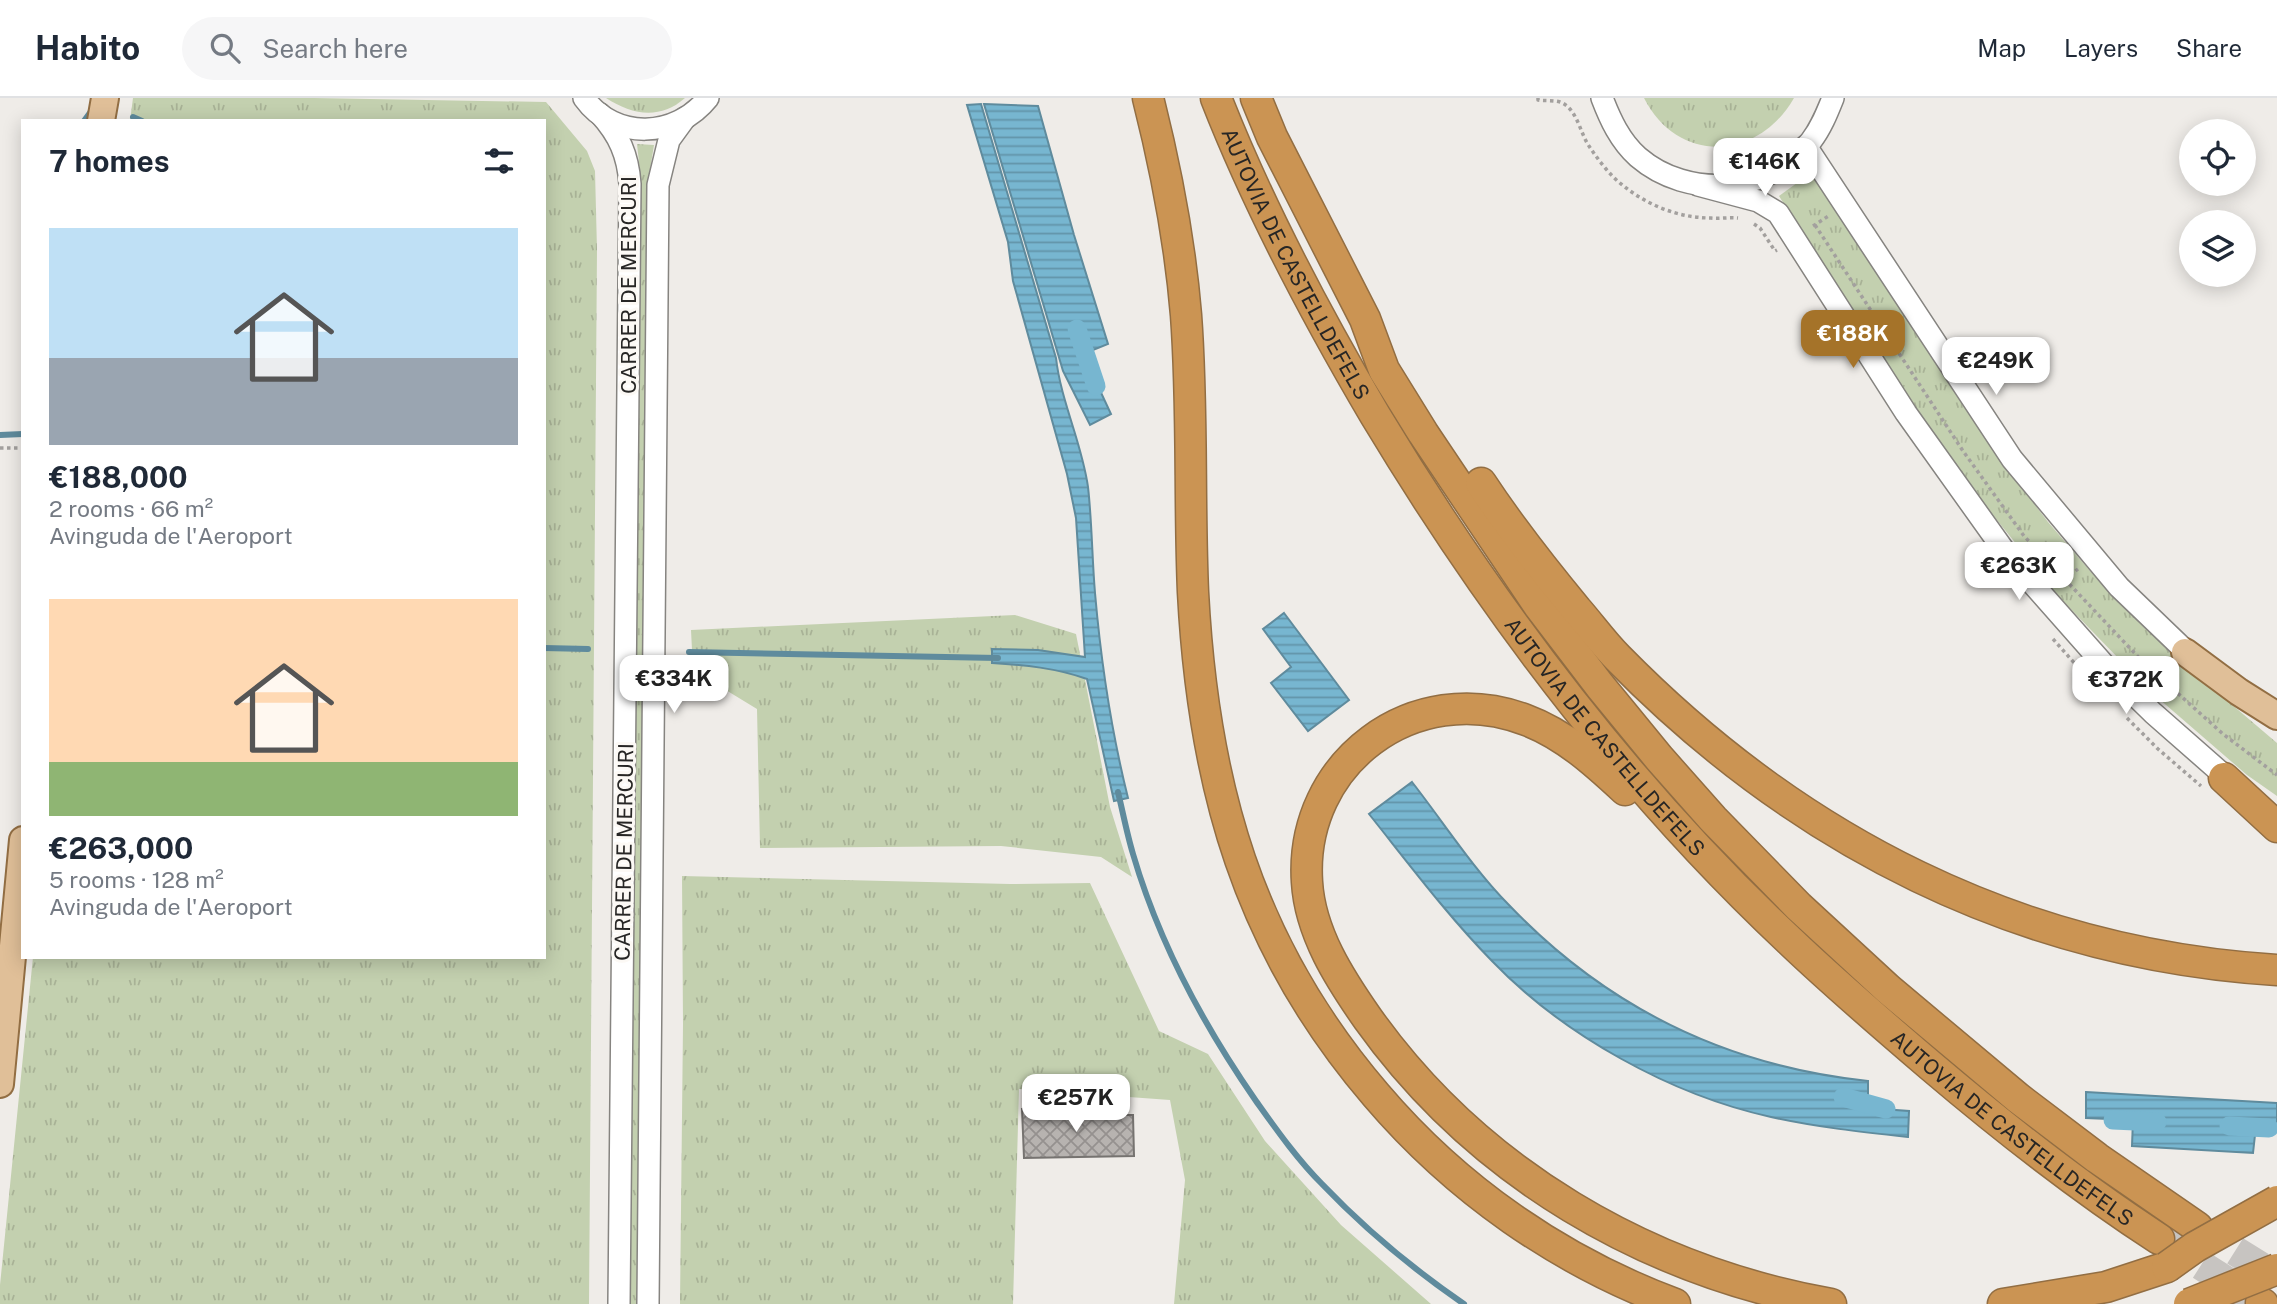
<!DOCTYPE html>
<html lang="en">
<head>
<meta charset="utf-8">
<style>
  body { margin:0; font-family:"Public Sans",sans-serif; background:#f6f6f7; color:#1f2937; height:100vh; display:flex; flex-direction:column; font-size:26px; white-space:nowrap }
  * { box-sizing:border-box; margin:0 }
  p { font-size:23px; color:#747a83 }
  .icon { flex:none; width:38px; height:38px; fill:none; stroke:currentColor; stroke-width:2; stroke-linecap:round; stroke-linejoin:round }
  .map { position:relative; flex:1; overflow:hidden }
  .drawer { position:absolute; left:21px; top:21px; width:525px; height:840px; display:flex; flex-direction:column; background:#fff; border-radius:0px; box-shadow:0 4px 18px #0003 }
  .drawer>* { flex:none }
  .tools { position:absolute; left:2179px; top:21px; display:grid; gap:14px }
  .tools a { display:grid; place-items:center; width:77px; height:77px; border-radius:50%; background:#fff; box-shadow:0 4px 18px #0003; font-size:35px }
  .price { position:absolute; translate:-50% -60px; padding:0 16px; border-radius:14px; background:#fff; color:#222; font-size:23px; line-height:46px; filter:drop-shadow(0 2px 4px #0008) }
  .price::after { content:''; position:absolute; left:50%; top:42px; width:21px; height:16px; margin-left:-10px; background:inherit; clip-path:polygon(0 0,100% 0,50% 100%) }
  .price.on { background:#a57329; color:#fff }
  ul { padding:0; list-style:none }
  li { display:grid; align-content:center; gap:14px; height:371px; padding:0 28px }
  li span { display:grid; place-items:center; height:217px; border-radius:0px; color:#555 }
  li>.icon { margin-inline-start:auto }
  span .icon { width:126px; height:126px; fill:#fffc; stroke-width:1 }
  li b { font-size:30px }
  h2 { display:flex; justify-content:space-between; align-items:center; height:84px; padding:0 28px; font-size:30px }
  header { display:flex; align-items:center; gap:42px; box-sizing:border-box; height:98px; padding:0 35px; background:#fff; border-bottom:2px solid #e0e1e3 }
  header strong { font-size:33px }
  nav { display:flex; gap:38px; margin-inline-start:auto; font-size:24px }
  .search { width:490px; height:63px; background:#f6f6f7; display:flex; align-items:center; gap:18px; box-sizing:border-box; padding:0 24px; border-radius:38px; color:#747a83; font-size:26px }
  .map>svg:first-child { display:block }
  .grass { fill:url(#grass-tufts) }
  .water { fill:url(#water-rules); stroke:#5f8b9d; stroke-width:2 }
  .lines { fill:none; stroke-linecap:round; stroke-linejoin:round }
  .stream { stroke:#5f8b9d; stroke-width:6 }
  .canal { stroke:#77b6d0; stroke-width:19 }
  .building { fill:url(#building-cross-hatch); stroke:#767370; stroke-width:2 }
  .highway-tunnel { stroke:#c7c4c1; stroke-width:30; stroke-dasharray:30 15; stroke-linecap:butt }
  .minor-casing { stroke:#868480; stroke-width:24 }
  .major-casing { stroke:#926e43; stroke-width:30 }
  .highway-casing { stroke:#926e43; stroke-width:33 }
  .path { stroke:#a3a09e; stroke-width:3.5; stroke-dasharray:3.5 3.5; stroke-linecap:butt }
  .minor { stroke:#fff; stroke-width:21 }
  .major { stroke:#e0bf98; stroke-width:26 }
  .highway { stroke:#cb9453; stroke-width:30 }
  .highway-bridge-casing { stroke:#926e43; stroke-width:33; stroke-linecap:butt }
  .highway-bridge { stroke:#cb9453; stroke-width:30 }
  .labels { text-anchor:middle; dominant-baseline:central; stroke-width:6; stroke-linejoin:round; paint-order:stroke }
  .street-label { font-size:21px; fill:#272625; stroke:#fcf9f5 }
</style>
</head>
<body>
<header>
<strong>Habito</strong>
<div class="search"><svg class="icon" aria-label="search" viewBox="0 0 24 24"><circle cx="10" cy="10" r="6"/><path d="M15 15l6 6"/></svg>Search here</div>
<nav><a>Map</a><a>Layers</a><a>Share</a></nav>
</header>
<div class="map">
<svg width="2277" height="1206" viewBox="0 0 2277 1206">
  <defs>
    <pattern id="grass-tufts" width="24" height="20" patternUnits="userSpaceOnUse" patternTransform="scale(1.75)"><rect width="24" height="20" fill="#c3d0af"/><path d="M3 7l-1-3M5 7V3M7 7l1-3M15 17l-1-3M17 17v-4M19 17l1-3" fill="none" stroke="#a8b296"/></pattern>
    <pattern id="water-rules" width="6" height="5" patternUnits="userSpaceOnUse" patternTransform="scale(1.75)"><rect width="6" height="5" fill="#77b6d0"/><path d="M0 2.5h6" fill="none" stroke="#6294a9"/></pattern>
    <pattern id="building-cross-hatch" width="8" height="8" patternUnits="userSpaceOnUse" patternTransform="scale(1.75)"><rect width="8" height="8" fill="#b7b3b0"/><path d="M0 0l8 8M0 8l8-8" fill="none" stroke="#95918f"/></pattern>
  </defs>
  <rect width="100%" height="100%" fill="#efece8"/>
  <g class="grass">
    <polygon points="133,0 314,0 546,4 587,53 595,73 597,152 589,1206 0,1206 0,1187 33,859 544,859 544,23 130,23"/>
    <path d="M606,0H685C660,22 632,17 606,0Z"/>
    <path d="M1644,0H1794C1758,63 1678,67 1644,0Z"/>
    <polygon points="637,46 654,47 648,84 637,1206 630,1206 641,83"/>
    <polygon points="1812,74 1992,350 2048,424 2091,474 2183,565 2277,645 2277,698 2247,677 2151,594 2060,500 1958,374 1854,217 1779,98"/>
    <polygon points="1015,517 1076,536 1110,709 1132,779 1101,759 1001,748 760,750 757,611 693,572 691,532"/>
    <polygon points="682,778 1010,786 1090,785 1159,933 1208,956 1265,1043 1341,1127 1431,1206 1174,1206 1185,1082 1170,1002 1019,991 1013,1206 680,1206 683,926"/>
  </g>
  <g class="water">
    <path d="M981,6L1056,260C1061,304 1082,345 1088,389C1092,424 1092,460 1095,495C1101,564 1111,632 1128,700L1114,703L1087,581C1056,570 1025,567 992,565V551L1038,552L1085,559L1076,420L1067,376L1013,183L1008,144L967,7Z"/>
    <polygon points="984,6 1038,8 1074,137 1108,246 1083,256 1111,316 1090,327 1063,273"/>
    <polygon points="1284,515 1349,602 1308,633 1271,585 1291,569 1263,531"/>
    <path d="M1412,684C1444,725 1472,769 1508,806C1606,909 1726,968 1868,983V1010L1909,1013L1908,1039C1861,1034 1816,1029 1771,1019C1671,997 1563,937 1492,863C1447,817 1409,766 1369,716Z"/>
    <polygon points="2086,994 2277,1005 2277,1029 2256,1028 2253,1055 2132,1048 2133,1022 2086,1020"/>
  </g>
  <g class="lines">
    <g class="stream">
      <polyline points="133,19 142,23"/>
      <polyline points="84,23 92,12"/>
      <polyline points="0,337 23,336"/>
      <polyline points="544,550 588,551"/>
      <polyline points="689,554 998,560"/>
      <path d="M1118,694C1123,715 1127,736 1133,756C1159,845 1204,928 1256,1003C1276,1031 1297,1061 1322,1086C1365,1131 1413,1171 1464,1206"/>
    </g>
    <g class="canal">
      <polyline points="1077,231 1096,288"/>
      <polyline points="1843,999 1886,1011"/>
      <polyline points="2113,1022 2157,1024"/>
      <polyline points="2229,1028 2269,1030"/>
    </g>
  </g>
  <polygon class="building" points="1074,1007 1075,1017 1133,1017 1134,1058 1024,1060 1022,1011"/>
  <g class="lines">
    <g class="highway-tunnel">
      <polyline points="2197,1129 2277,1179"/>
      <polyline points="2163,1143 2251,1199"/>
    </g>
    <defs>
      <g id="minor">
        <path d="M584,0C615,43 676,40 708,0"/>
        <path d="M1602,0C1610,21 1620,43 1638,59C1688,102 1770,96 1811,43C1821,30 1827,15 1833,0"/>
        <path d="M600,16C619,37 628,57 630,86L619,1206"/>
        <polyline points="1806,48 2012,361 2119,489 2196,563"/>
        <polyline points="1698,87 1758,103 1778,115 1906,315 2008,458 2107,570 2153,615 2235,687"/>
        <polyline points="648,1206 658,87 669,42 685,20"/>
      </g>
      <g id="major">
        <polyline points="101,23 105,0"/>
        <polyline points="2185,554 2239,594 2277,618"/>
        <polyline points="0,986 23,742"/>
      </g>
      <g id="highway">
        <path d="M1148,0C1166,71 1180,144 1186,217C1193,309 1189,401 1193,494C1203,687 1248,848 1376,997C1456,1091 1559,1163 1675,1206"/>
        <path id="s1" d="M1216,0C1259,110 1315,215 1375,317C1490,508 1627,690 1790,843C1835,886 1883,927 1931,968C2004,1030 2079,1089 2159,1141"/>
        <polyline points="1256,0 1272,39 1365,221 1384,272 1423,335 1539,508 1600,588 1659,660 1713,721 1799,809 1888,891 2018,1000 2097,1060 2197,1129"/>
        <path d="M1481,385C1510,429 1543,471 1577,512C1591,528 1603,545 1618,560C1798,743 2019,856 2277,872"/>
        <polyline points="2224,680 2277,729"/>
        <path d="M1625,692C1596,665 1564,636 1526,622C1414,579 1299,665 1307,784C1310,835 1340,881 1368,921C1478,1075 1646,1173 1831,1206"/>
        <polyline points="2261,1205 2263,1206"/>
        <polyline points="2003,1206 2106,1189 2167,1169"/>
      </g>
    </defs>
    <use href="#minor" class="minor-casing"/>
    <use href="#major" class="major-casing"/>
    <use href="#highway" class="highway-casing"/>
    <g class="path">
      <path d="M1538,0V2C1544,3 1553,2 1560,4C1577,10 1580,35 1589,48C1599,63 1611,79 1625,89C1649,108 1680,120 1711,120C1720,121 1729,119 1738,120"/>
      <polyline points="1754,126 1760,130 1775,153 1777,152"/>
      <polyline points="1815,127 1963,353 2024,438 2143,564 2223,636 2277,677"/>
      <polyline points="1813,128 1830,117"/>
      <polyline points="0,350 23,350"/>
      <polyline points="2059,486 2078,471"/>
      <polyline points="2053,541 2085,577"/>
      <polyline points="2127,620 2158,651 2201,688"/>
    </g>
    <use href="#minor" class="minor"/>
    <use href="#major" class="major"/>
    <use href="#highway" class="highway"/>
    <defs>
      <g id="highway-bridge">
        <polyline points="2167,1169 2195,1149 2277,1103"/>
        <polyline points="2189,1206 2277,1171"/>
      </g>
    </defs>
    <use href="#highway-bridge" class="highway-bridge-casing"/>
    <use href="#highway-bridge" class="highway-bridge"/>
  </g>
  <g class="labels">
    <g class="street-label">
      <text stroke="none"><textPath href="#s1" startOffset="184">AUTOVIA DE CASTELLDEFELS</textPath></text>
      <text transform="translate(628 187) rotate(-90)">CARRER DE MERCURI</text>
      <text stroke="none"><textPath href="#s1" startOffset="751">AUTOVIA DE CASTELLDEFELS</textPath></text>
      <text transform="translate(624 754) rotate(-89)">CARRER DE MERCURI</text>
      <text stroke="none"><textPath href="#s1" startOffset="1318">AUTOVIA DE CASTELLDEFELS</textPath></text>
    </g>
  </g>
</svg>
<div class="tools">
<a><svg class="icon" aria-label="locate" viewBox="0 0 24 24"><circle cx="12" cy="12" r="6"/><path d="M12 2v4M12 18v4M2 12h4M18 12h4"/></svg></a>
<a><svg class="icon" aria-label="layers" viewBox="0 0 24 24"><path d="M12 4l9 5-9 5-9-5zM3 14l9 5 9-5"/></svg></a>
</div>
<b class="price" style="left:1765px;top:100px">€146K</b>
<b class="price on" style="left:1853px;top:272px">€188K</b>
<b class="price" style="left:1996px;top:299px">€249K</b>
<b class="price" style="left:2019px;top:504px">€263K</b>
<b class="price" style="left:674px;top:617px">€334K</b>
<b class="price" style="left:2126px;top:618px">€372K</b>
<b class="price" style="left:1076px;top:1036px">€257K</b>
<section class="drawer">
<h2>7 homes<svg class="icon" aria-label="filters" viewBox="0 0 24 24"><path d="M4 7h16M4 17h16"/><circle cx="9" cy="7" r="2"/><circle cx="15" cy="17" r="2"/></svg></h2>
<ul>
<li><span style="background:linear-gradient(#bfe0f5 60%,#9aa5b1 0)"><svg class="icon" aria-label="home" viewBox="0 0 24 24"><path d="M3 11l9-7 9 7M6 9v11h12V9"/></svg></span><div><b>€188,000</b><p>2 rooms · 66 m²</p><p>Avinguda de l'Aeroport</p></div></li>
<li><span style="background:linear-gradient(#ffd9b3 75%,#8fb573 0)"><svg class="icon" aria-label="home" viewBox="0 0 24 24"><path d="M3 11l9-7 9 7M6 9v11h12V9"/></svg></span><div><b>€263,000</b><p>5 rooms · 128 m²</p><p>Avinguda de l'Aeroport</p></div></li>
</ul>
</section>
</div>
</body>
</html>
